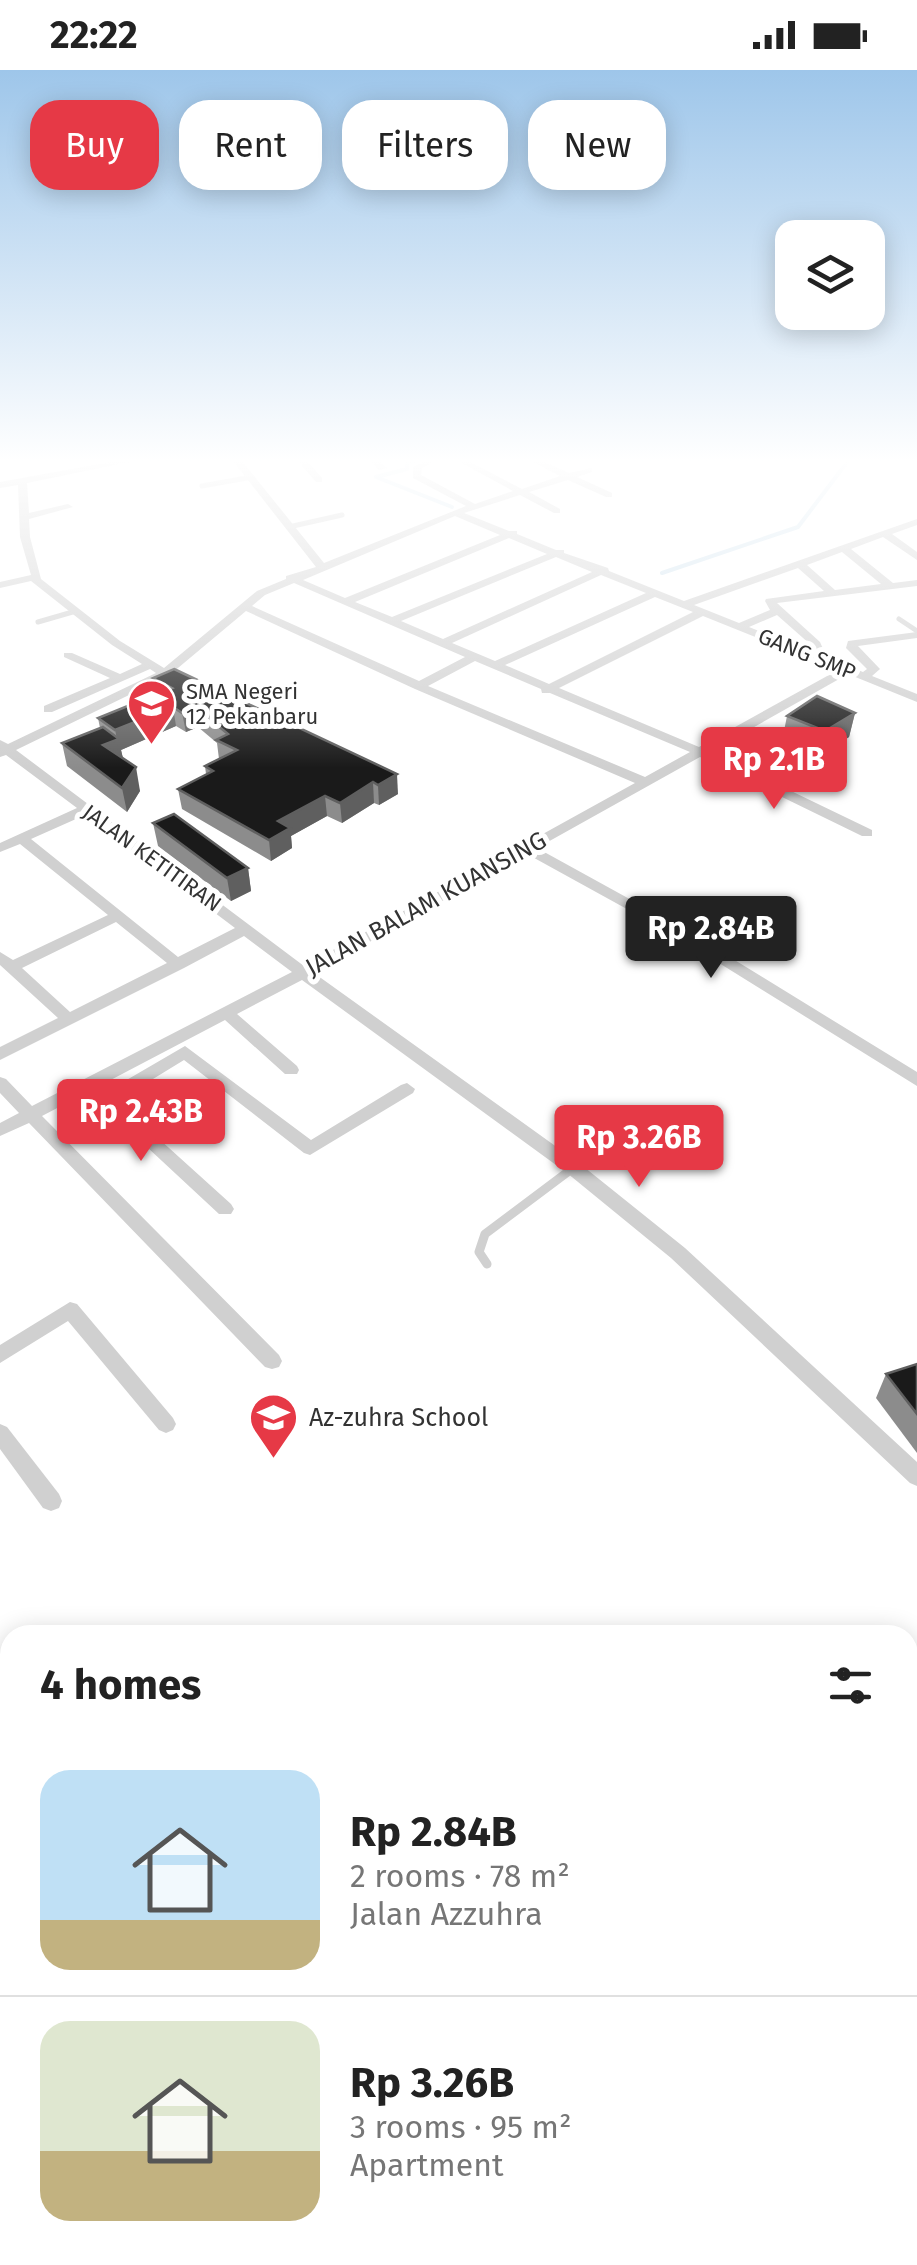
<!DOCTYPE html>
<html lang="en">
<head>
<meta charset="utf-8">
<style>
  body { margin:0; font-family:"Fira Sans",sans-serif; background:#f2f2f2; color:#222; height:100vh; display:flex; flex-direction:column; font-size:38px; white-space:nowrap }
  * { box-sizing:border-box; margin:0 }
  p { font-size:32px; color:#767676 }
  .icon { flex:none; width:55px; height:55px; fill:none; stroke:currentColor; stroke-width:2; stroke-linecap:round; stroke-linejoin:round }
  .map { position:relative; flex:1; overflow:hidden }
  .drawer { position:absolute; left:0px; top:1555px; width:918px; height:640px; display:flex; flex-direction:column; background:#fff; border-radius:30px 30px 0 0; box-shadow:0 5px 25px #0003 }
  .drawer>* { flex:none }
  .hud { position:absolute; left:30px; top:30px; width:858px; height:90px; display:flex; gap:20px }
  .buttons { position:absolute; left:775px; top:150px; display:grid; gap:20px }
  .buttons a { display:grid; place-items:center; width:110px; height:110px; border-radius:20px; background:#fff; box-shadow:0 5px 25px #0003; font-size:50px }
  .price { position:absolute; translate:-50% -85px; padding:0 22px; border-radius:10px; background:#e63946; color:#fff; font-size:32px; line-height:65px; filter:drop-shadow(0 2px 5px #0008) }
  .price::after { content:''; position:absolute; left:50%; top:60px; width:30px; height:22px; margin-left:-15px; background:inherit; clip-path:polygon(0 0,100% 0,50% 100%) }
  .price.active { background:#222; color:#fff }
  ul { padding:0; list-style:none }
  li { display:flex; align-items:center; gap:30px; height:250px; padding:0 40px }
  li+li { border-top:2px solid #e0e0e0 }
  li span { display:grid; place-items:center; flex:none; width:280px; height:200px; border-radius:30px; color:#555 }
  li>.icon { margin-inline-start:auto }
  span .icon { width:120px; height:120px; fill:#fffc; stroke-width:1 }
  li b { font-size:42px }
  h2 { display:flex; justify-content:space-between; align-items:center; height:120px; padding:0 40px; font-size:42px }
  .pill { padding:0 35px; border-radius:30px; background:#fff; box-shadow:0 5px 25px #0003; font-size:35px; line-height:90px }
  .pill.active { background:#e63946; color:#fff }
  .status { display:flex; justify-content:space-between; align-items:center; height:70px; padding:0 50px; background:#fff; direction:ltr }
  .status svg { height:28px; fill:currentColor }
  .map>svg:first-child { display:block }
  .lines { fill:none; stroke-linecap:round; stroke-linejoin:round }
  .stream { stroke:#cfe2ee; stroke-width:4 }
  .service-far1 { stroke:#d0d0d0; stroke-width:5 }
  .service { stroke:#d0d0d0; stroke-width:9 }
  .minor { fill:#d0d0d0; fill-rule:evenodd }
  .wall { fill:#8c8c8c }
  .shaded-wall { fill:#5f5f5f }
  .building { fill:#1a1a1a; stroke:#5f5f5f; stroke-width:2.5 }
  .labels { text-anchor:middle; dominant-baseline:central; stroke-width:10; stroke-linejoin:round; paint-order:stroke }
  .far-street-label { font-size:22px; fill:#333; stroke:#fff }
  .far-poi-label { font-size:22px; fill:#333; stroke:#fff; text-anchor:start }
  .street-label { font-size:25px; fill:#333; stroke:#fff }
  .poi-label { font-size:25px; fill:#333; stroke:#fff; text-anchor:start }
</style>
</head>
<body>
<div class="status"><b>22:22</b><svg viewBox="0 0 49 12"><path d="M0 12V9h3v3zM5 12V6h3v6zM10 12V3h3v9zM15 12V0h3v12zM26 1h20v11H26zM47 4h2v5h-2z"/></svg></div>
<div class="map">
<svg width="917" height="2195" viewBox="0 0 917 2195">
  <rect width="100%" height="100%" fill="#fff"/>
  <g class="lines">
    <g class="stream">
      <polyline points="415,391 407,393 407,399 376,407 452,437"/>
      <polyline points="662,503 798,457 848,391"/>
    </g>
    <g class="service-far1">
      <polyline points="202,416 252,407"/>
      <polyline points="293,456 342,445"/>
      <polyline points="899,549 917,561"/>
      <polyline points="38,552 76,541"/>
    </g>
    <polyline class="service" points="487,1194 479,1182 485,1164 573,1098"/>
    <g class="minor">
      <path d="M116,391H134L27,413L29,443L68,434L73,437L29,449L30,467L41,509L120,571L164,598L257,521L286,509V506L316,497L233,391H242L324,493L466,436L413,408V397L424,391H436L422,398L421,405L475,434L513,421L458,391H468L522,419L560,406L531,391H542L569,403L592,398V402L577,407L612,423V427H606L568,410L529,422L560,439V443H554L520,425L464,443L509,461H517V464L556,480H564V483L608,498L609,501L684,531L917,449V455L892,464L917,482V490L883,467L851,479L893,513L917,510V516L777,533L820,572L827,588L863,602L867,599L846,578L848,571L917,562V568L858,576L880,599L872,606L917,624V632L848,604L710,682L872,760V766H862L700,687L537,778L684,859L917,1002V1016L674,865L527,784L314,903L579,1093L685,1178L917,1392V1416L910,1413L671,1188L567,1103L302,910L237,944L297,996L299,1000L297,1004H285L225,950L42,1046L279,1285L282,1291L279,1297L272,1299L265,1297L29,1053L0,1066V1053L19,1043L0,1023V1007L6,1009L32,1036L292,902L244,866L184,898L0,990V977L58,948L0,895V882L13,890L108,845L20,774L0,782V773L77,738L6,685L0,687V670L8,674L156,603L150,599L52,642H44V636L110,608L64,587V583H72L120,604L142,594L112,575L31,511L0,518V512L31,505L20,467L18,415L0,418V412ZM455,446L500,465L345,528L303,510ZM509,468L547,484L392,547L355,532ZM842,482L881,514L835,520L807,495ZM556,487L592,502L443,569L401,551ZM798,498L824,521L766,529L765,531L770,540L739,553L694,535ZM601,505L646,523L495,591L452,573ZM294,513L465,587L419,611L252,536L265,525ZM655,527L693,542L549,614L505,595ZM246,541L415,619L635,713L304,896L16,680L164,608L176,610L178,608L172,603ZM777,545L811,575L813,583L749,557ZM703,546L838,600L699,677L559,618ZM475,591L541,619L542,623H550L690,682L645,707L428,616ZM85,745L235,858L178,887L31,769ZM116,852L167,893L70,942L22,898Z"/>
      <polygon points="298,391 307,391 322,408 322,412 316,412"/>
      <polygon points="370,391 380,391 387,398 379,400"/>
      <polygon points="185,976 311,1070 401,1015 407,1013 415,1019 413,1023 310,1085 304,1083 184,990 117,1031 231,1134 234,1139 231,1144 219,1144 91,1025 99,1019 106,1022"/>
      <polygon points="70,1232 77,1234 173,1348 176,1354 173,1360 166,1363 159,1360 68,1251 0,1293 0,1275"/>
      <polygon points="0,1354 7,1357 59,1424 62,1431 59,1438 51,1441 43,1438 0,1379"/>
    </g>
  </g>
  <g class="wall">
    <polygon points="153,608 398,724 379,735 374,733 342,753 327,746 291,766 292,778 271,791 182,739 178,719 206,704 205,696 219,689 217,673 198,657 186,662 176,656 121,680 123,689 140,721 127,742 67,696 62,673 100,658 98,648 156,625"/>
    <polygon points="855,643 849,667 819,686 782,671 787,646"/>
    <polygon points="153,753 248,798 251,821 231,831 158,776"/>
    <polygon points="917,1294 917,1383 876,1328 886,1304"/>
  </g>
  <g class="shaded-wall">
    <polygon points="173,637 176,656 121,680 124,692 103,675 117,669 115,660"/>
    <polygon points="195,637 198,657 186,662 182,643"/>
    <polygon points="855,643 849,667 819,686 825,661"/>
    <polygon points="136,697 140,721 127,742 122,718"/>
    <polygon points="397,704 398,724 379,735 378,715"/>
    <polygon points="373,712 374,733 342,753 340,733"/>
    <polygon points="325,726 327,746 291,766 292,778 271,791 269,770 278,751"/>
    <polygon points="248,798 251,821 231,831 227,808"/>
  </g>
  <g class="building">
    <polygon points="174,599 397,704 378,715 373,712 340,733 325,726 278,751 290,758 269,770 178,719 213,701 205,696 237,680 216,670 228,664 195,637 182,643 173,637 115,660 98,648 172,618 153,608"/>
    <polygon points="817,626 855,643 825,661 787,646"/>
    <polygon points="103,657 119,669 103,675 136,697 122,718 62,673"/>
    <polygon points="174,744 248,798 227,808 153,753"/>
    <polygon points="917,1294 917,1344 886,1304"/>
  </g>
  <linearGradient id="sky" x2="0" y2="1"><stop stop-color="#9ec6ea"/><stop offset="0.56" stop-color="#fff"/><stop offset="1" stop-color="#fff" stop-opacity="0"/></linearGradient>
  <rect width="917" height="698" fill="url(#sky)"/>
  <defs>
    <symbol id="school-pin" viewBox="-11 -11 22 30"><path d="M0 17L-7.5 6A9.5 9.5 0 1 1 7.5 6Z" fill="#e63946" stroke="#fff"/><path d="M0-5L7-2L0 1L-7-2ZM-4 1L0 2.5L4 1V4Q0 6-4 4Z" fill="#fff"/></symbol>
  </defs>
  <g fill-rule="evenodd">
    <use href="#school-pin" x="124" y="606" width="55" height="75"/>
    <use href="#school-pin" x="246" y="1320" width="55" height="75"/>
  </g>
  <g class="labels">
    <g class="far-street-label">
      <text transform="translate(807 584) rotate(22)">GANG SMP</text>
      <text transform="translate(152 788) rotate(36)">JALAN KETITIRAN</text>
    </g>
    <g class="far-poi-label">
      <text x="186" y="621">SMA Negeri<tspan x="186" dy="25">12 Pekanbaru</tspan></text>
    </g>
    <g class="street-label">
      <text transform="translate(426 834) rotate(-29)">JALAN BALAM KUANSING</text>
    </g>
    <g class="poi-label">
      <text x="309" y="1348">Az-zuhra School</text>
    </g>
  </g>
</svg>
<div class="buttons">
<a><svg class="icon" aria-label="layers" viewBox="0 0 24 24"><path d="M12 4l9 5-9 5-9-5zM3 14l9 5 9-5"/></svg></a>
</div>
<b class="price" style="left:774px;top:742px">Rp 2.1B</b>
<b class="price active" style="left:711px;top:911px">Rp 2.84B</b>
<b class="price" style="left:141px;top:1094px">Rp 2.43B</b>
<b class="price" style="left:639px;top:1120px">Rp 3.26B</b>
<div class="hud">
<a class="pill active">Buy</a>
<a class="pill">Rent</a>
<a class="pill">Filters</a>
<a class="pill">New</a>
</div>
<section class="drawer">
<h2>4 homes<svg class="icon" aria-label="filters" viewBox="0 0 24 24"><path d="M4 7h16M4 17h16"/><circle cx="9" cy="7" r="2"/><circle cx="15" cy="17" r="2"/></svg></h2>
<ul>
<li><span style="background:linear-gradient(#bfe0f5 75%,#c2b280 0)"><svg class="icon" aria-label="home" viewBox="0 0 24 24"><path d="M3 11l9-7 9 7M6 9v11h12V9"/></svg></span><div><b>Rp 2.84B</b><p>2 rooms · 78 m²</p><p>Jalan Azzuhra</p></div></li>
<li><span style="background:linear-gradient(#dfe7d0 65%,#c2b280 0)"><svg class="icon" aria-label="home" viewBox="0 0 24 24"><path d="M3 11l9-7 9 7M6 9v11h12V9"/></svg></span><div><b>Rp 3.26B</b><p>3 rooms · 95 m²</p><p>Apartment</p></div></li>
</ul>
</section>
</div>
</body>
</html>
